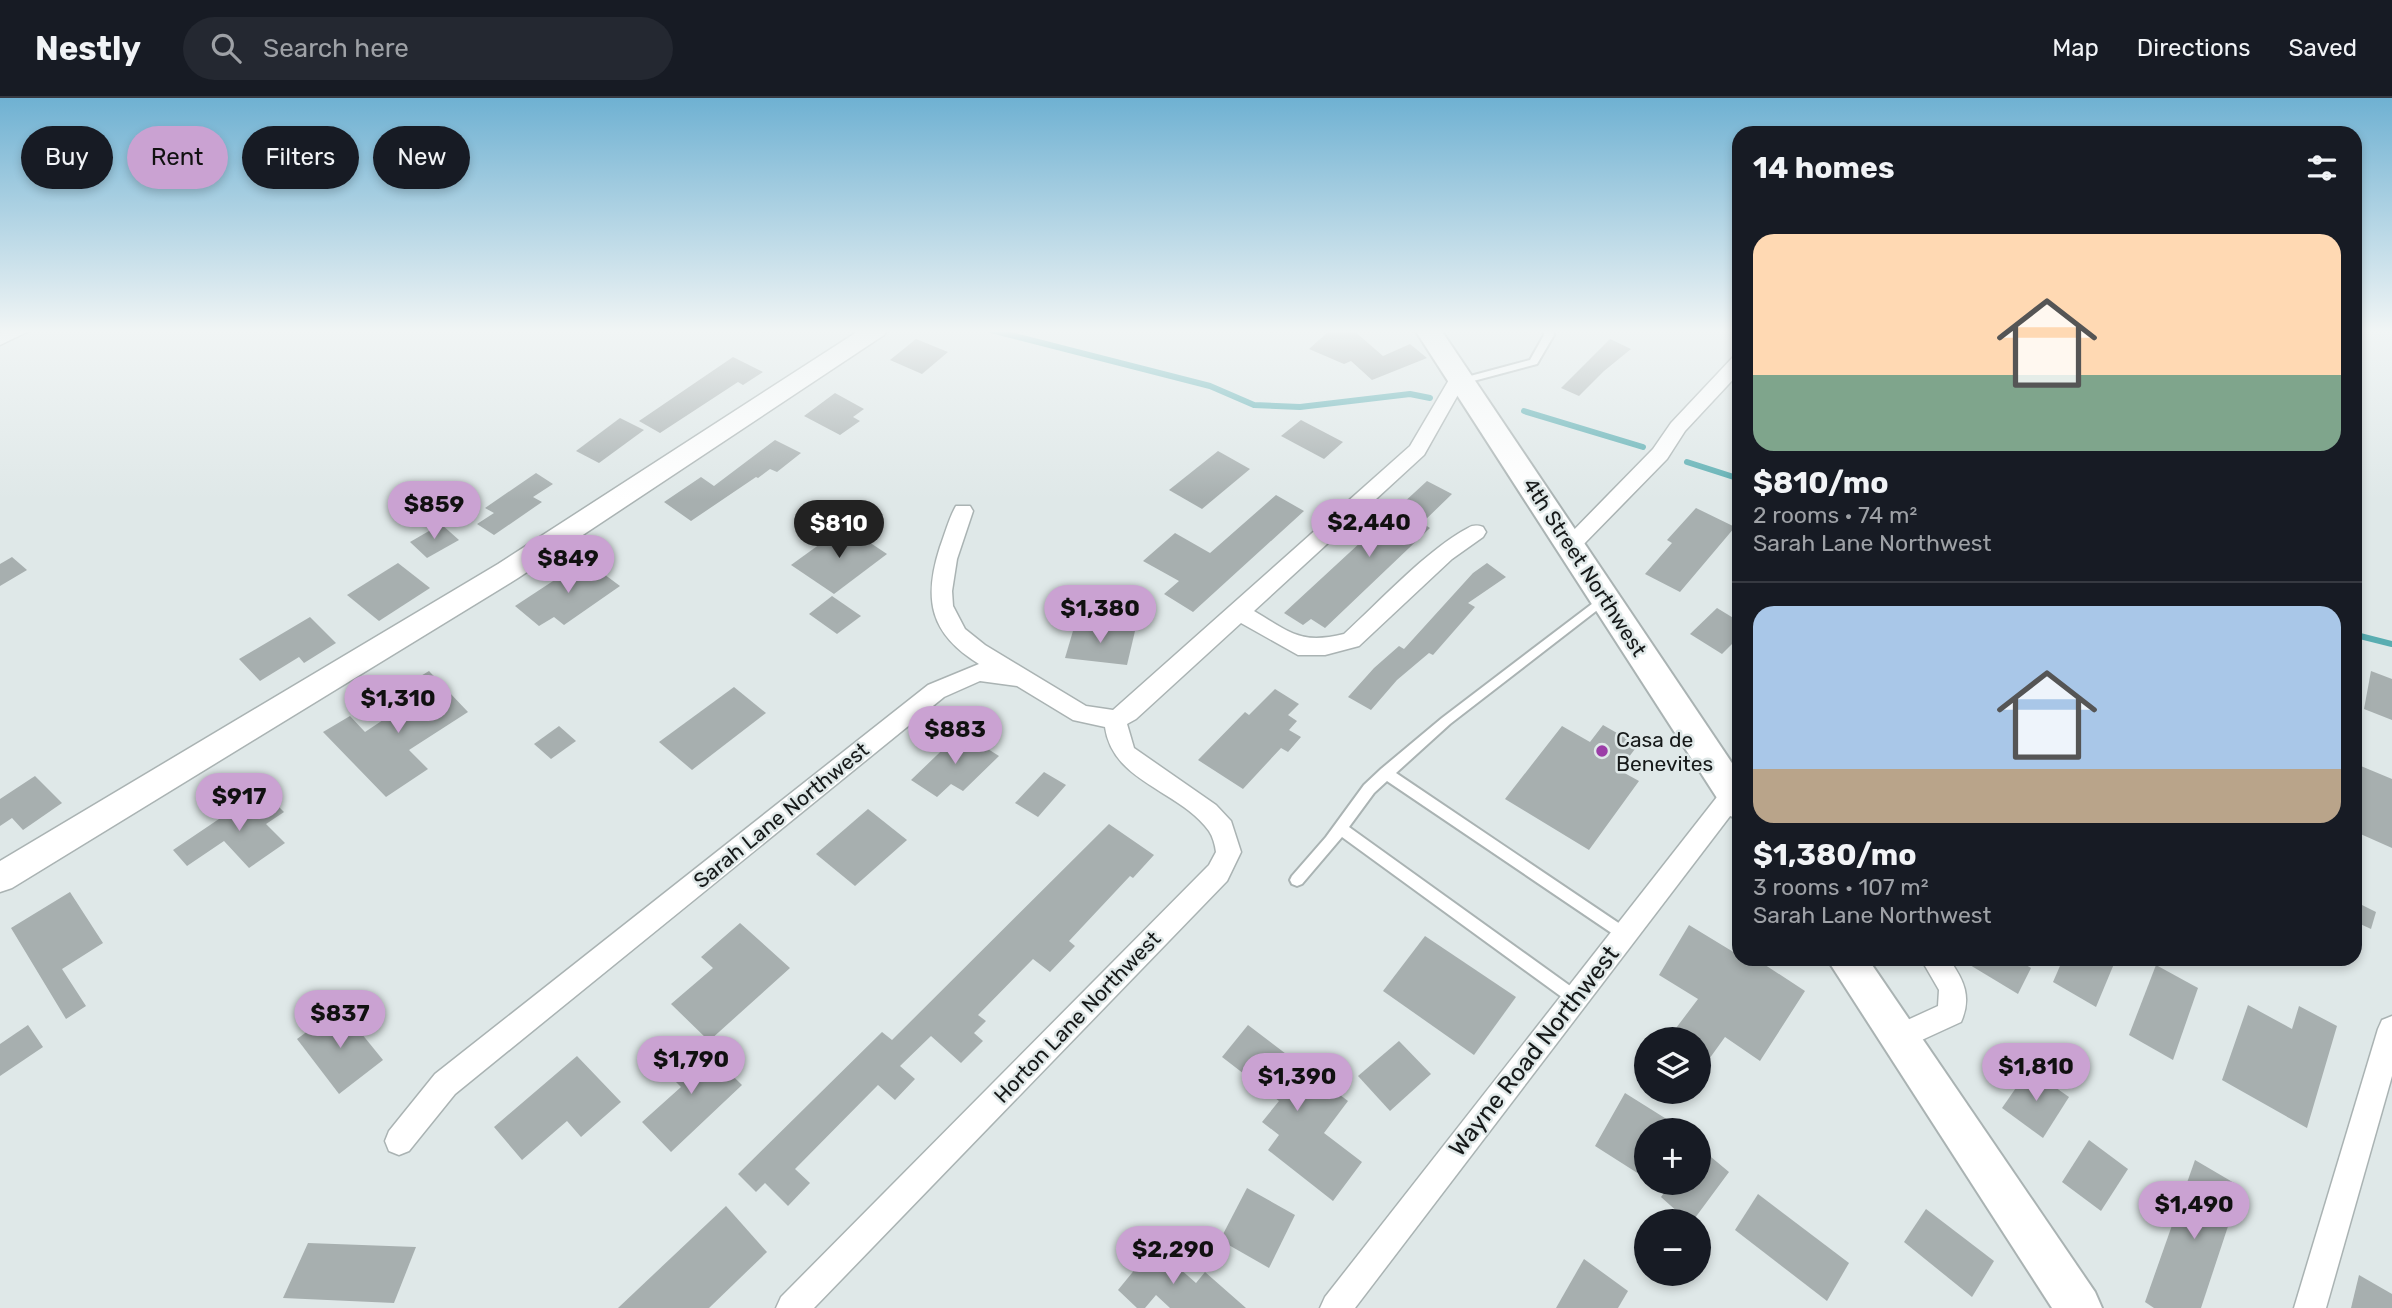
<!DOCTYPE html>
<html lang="en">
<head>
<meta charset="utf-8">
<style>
  body { margin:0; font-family:Rubik,sans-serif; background:#242831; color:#f1f3f6; height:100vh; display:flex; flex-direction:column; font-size:26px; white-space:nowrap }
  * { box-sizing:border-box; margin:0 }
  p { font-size:23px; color:#9ea1a6 }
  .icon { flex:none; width:38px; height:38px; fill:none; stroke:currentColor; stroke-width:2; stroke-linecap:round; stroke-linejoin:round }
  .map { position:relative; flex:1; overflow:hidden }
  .side { position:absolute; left:1732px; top:28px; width:630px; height:840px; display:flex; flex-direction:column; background:#171b24; border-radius:21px; box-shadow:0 4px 10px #0003 }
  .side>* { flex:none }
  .top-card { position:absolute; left:21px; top:28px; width:665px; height:63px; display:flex; gap:14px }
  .tools { position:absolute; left:1634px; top:929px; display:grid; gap:14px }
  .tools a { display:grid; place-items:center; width:77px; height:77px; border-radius:50%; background:#171b24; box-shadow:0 4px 10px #0003; font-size:35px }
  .price { position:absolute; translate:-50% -60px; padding:0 16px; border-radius:24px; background:#caa2d2; color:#111; font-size:23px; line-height:46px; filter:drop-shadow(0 2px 4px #0008) }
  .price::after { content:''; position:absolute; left:50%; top:42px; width:21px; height:16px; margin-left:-10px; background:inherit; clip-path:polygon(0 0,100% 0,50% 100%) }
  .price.active { background:#222; color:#fff }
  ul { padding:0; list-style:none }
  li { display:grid; align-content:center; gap:14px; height:371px; padding:0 21px }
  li+li { border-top:2px solid #363941 }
  li span { display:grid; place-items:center; height:217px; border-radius:21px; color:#555 }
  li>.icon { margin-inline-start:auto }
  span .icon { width:126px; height:126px; fill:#fffc; stroke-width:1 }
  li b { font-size:30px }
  h2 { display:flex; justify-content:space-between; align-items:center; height:84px; padding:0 21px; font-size:30px }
  .tag { padding:0 24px; border-radius:32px; background:#171b24; box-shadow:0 4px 10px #0003; font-size:24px; line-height:63px }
  .tag.active { background:#caa2d2; color:#111 }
  header { display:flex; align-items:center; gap:42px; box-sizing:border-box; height:98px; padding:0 35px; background:#171b24; border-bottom:2px solid #363941 }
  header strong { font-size:33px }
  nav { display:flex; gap:38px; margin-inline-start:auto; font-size:24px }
  .search { width:490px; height:63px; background:#242831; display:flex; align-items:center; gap:18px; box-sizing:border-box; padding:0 24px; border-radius:38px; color:#9ea1a6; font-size:26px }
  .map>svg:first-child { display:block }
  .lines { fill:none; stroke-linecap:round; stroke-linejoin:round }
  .stream { stroke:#59adb1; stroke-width:6 }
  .building { fill:#a7afaf }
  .service-casing { stroke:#aab3b3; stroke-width:4 }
  .minor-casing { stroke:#aab3b3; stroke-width:3 }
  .tertiary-casing { stroke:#aab3b3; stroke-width:3 }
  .secondary-casing { stroke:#aab3b3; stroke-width:4 }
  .service { fill:#fff; fill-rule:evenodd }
  .minor { fill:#fff; fill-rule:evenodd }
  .tertiary { fill:#fff; fill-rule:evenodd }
  .secondary { fill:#fff; fill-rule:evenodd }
  .poi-dot { fill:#9b3ea7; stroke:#dfe8e8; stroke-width:2.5 }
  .labels { text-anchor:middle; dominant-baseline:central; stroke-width:5; stroke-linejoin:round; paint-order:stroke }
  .street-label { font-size:21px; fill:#161919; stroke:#dfe8e8 }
  .poi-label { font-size:21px; fill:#161919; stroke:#dfe8e8; text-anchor:start }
  .near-street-label { font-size:24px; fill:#161919; stroke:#dfe8e8 }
</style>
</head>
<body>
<header>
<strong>Nestly</strong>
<div class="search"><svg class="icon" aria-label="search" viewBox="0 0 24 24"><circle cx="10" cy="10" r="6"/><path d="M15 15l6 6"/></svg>Search here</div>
<nav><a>Map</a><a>Directions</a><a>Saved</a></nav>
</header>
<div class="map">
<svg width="2392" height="1210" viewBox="0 0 2392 1210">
  <rect width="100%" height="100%" fill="#dfe8e8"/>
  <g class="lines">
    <g class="stream">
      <polyline points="991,232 1210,288 1254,307 1300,309 1410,296 1430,300"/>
      <polyline points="1524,313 1643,349"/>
      <polyline points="1687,364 1740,381"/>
      <polyline points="2356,537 2392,546"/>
    </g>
  </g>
  <g class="building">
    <polygon points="1330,232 1353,232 1383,258 1410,246 1427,260 1372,282 1351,263 1344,266 1309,251"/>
    <polygon points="916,241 948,254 922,276 890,262"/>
    <polygon points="1610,241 1631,251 1604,273 1579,298 1561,290"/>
    <polygon points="733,259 763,274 743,287 738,284 660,335 639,323"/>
    <polygon points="835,295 864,311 853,319 860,323 840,337 804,318"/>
    <polygon points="620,320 644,332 599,365 576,353"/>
    <polygon points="1301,322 1343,344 1324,361 1281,338"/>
    <polygon points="775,342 801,355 777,374 770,371 758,380 756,379 691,423 664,404 701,379 714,388"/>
    <polygon points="1218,353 1250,371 1202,411 1169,392"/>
    <polygon points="536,375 553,386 533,399 542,404 494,437 477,426 494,415 485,410"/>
    <polygon points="1427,383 1452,396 1422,425 1430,430 1325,530 1311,521 1303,527 1284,515"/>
    <polygon points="1276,397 1304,413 1193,514 1164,496 1179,483 1143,463 1175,435 1210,455"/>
    <polygon points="1696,410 1735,429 1680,494 1645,476 1672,445 1667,442"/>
    <polygon points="441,426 459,442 427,460 410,444"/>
    <polygon points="845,428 887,456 834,496 791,467"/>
    <polygon points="12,459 27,472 0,488 0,466"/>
    <polygon points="585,462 620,488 564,527 554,519 539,528 515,508"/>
    <polygon points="398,465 430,490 379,523 347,497"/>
    <polygon points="1487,465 1506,479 1468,505 1475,509 1433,557 1429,555 1397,582 1371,612 1348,599 1374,570 1399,548 1404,551 1473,475"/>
    <polygon points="832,498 861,518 837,536 809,516"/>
    <polygon points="1717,510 1740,524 1740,538 1722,556 1690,536"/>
    <polygon points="310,519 336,545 304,565 299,559 260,583 239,561"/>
    <polygon points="1075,526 1135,533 1127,567 1065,560"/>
    <polygon points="429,573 468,614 409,652 428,671 386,699 323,634 350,618 365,634 404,608 400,604 417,594 409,585"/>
    <polygon points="2371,573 2392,581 2392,622 2364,611"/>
    <polygon points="734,589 766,615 692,672 659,644"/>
    <polygon points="1275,591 1299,606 1288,617 1297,623 1289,632 1301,639 1288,654 1281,650 1243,691 1198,662 1245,614 1249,617"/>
    <polygon points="1603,627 1638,647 1619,672 1639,683 1589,752 1505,701 1562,628 1590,644"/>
    <polygon points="559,628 576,643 551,661 534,646"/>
    <polygon points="961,634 999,658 963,693 951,686 937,699 911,682"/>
    <polygon points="2356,666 2392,681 2392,750 2356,734"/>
    <polygon points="1044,674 1066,687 1038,719 1015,705"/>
    <polygon points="35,678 62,705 23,732 12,720 0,728 0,701"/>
    <polygon points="262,692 284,714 266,726 285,745 249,770 224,743 187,768 173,752"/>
    <polygon points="868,711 907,742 855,788 816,756"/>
    <polygon points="1109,726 1154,757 1133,780 1130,778 1069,843 1075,848 1050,874 1033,861 978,917 986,923 974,935 983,943 961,965 931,938 900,968 915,981 895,1002 878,987 795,1071 810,1085 788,1108 765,1085 756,1094 738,1076 882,934 892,942"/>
    <polygon points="70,794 103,845 62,871 86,908 66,921 11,830"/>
    <polygon points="2356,804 2376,814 2371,831 2356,824"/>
    <polygon points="740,825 790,870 709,943 671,906 713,870 701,859"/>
    <polygon points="1689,827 1740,858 1740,861 1756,861 1805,893 1760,963 1725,939 1699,975 1699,942 1667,942 1698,901 1659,877"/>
    <polygon points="1425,838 1516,899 1474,957 1383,893"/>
    <polygon points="1960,861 2016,861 2031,870 2018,896"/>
    <polygon points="2063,861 2116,861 2096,909 2053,884"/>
    <polygon points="2156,867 2198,890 2173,962 2129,937"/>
    <polygon points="2248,907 2292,931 2299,908 2337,928 2307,1030 2222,982"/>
    <polygon points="340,909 383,962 339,996 297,941"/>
    <polygon points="28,927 43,949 0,978 0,946"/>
    <polygon points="1248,927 1348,1003 1324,1035 1362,1064 1333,1103 1268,1052 1279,1037 1262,1024 1279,1003 1222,959"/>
    <polygon points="697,943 742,987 671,1054 642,1024 681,989 664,972"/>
    <polygon points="1399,943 1431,976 1390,1013 1358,978"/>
    <polygon points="577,958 621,1004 581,1039 567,1023 522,1062 494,1029"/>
    <polygon points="2029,971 2069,999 2043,1040 2002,1010"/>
    <polygon points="1625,995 1684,1032 1647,1032 1647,1061 1639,1076 1595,1048"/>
    <polygon points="2089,1042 2128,1071 2101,1113 2062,1084"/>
    <polygon points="1699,1049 1729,1074 1692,1124 1689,1124 1661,1099 1671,1085 1699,1085"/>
    <polygon points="2195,1062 2241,1089 2201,1210 2154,1210 2145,1204"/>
    <polygon points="1247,1090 1295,1117 1269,1170 1220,1142"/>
    <polygon points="1758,1096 1849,1165 1827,1203 1735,1132"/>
    <polygon points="726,1108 767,1154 737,1183 709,1210 618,1210"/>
    <polygon points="1926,1111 1994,1163 1972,1199 1904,1144"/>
    <polygon points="308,1145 416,1149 394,1205 283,1200"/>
    <polygon points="1154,1148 1196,1185 1205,1174 1246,1210 1170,1210 1156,1197 1145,1210 1137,1210 1118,1192"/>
    <polygon points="1584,1161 1628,1193 1618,1210 1556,1210"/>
    <polygon points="2359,1177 2392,1196 2392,1210 2351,1210"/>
  </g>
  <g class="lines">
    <defs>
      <g id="service">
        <polygon points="1543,232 1553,232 1554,237 1537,266 1462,286 1457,283 1459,281 1530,262 1544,237"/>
        <polygon points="1605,496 1611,500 1609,503 1450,626 1396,675 1629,832 1631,836 1629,840 1624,842 1619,840 1387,683 1374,695 1349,729 1580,895 1582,900 1580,905 1575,907 1570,905 1342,739 1302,786 1297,788 1292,786 1290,782 1292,778 1326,739 1364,687 1381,671 1442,620"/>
      </g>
      <g id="minor">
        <polygon points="7,232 31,232 0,247 0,235"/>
        <polygon points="1740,256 1740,274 1685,333 1667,361 1578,452 1571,454 1564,452 1561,447 1564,442 1653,351 1671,325 1734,258"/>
        <path d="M1459,273L1468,279L1424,357L1254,513C1290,534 1300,547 1344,536C1379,504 1428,451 1468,430C1473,427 1477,427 1483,429L1486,434L1483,439L1452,461L1359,548L1325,557H1298L1241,525L1136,621L1127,626L1134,650L1216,707L1231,723L1241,754L1227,783L814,1210H776L781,1199L1209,767L1216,754C1215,747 1213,739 1209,733C1180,692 1113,685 1105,629L1073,622L1017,588L980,583L944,599L455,996L409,1053L399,1057L389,1053L385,1043L389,1033L435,976L928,587L979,566C930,536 923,502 940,449C945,436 949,420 956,408H970L973,413L957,461L952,493L953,508L965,531L985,547L1086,608L1113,612L1410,348L1453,275Z"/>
        <polygon points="1732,687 1740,690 1740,705 1355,1210 1320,1210 1325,1199 1724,690"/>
        <path d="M1921,861H1949C1964,882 1972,899 1961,924L1900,952L1890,948L1886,939L1890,930L1938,908L1939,892Z"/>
        <polygon points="2392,918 2392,978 2326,1210 2294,1210 2378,931 2382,922"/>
      </g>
      <polygon id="tertiary" points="860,232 887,232 884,237 518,480 12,790 0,794 0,763 498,466"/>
      <g id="secondary">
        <polygon points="1415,232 1441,232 1740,677 1740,722 1728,717"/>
        <polygon points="1827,861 1868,861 2095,1194 2102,1210 2052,1210"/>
      </g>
    </defs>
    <use href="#service" class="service-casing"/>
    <use href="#minor" class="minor-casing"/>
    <use href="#tertiary" class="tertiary-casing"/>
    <use href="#secondary" class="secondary-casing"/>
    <use href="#service" class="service"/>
    <use href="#minor" class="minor"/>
    <use href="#tertiary" class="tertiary"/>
    <use href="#secondary" class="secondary"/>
  </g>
  <linearGradient id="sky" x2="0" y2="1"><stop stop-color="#6fb1d2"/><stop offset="0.58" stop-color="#f1f5f5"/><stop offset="1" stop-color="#f1f5f5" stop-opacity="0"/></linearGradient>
  <rect width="2392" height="402" fill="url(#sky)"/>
  <circle class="poi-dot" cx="1602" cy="653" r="7"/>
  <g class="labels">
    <g class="street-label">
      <text transform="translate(1585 469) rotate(57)">4th Street Northwest</text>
      <text transform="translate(781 717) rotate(-39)">Sarah Lane Northwest</text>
      <text transform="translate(1077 919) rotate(-46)">Horton Lane Northwest</text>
    </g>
    <g class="poi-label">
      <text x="1616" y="641">Casa de<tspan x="1616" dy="24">Benevites</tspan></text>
    </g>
    <g class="near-street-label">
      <text transform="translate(1534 953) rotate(-52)">Wayne Road Northwest</text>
    </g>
  </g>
</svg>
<div class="tools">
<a><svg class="icon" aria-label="layers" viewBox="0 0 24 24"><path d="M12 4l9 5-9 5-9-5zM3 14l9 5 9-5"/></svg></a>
<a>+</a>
<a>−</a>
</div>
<b class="price" style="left:434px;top:443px">$859</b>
<b class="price" style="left:1369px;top:461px">$2,440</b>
<b class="price active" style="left:839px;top:462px">$810</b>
<b class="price" style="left:568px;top:497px">$849</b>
<b class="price" style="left:1100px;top:547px">$1,380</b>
<b class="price" style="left:398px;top:637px">$1,310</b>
<b class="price" style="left:955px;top:668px">$883</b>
<b class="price" style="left:239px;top:735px">$917</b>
<b class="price" style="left:340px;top:952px">$837</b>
<b class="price" style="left:691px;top:998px">$1,790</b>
<b class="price" style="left:2036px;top:1005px">$1,810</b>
<b class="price" style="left:1297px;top:1015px">$1,390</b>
<b class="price" style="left:2194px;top:1143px">$1,490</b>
<b class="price" style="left:1173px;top:1188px">$2,290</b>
<div class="top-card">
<a class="tag">Buy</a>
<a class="tag active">Rent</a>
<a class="tag">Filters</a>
<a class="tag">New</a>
</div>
<section class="side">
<h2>14 homes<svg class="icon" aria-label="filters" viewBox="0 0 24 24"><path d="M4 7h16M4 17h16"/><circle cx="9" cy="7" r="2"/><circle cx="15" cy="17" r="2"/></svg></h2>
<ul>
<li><span style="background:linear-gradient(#ffd9b3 65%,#7fa58c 0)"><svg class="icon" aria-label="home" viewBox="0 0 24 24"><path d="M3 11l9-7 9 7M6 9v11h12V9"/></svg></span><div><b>$810/mo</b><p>2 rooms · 74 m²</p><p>Sarah Lane Northwest</p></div></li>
<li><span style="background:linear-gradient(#a9c7e8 75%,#b9a48a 0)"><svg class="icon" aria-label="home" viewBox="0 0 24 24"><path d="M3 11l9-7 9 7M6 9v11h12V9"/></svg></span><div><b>$1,380/mo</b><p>3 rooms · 107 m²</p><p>Sarah Lane Northwest</p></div></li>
</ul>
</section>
</div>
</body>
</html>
